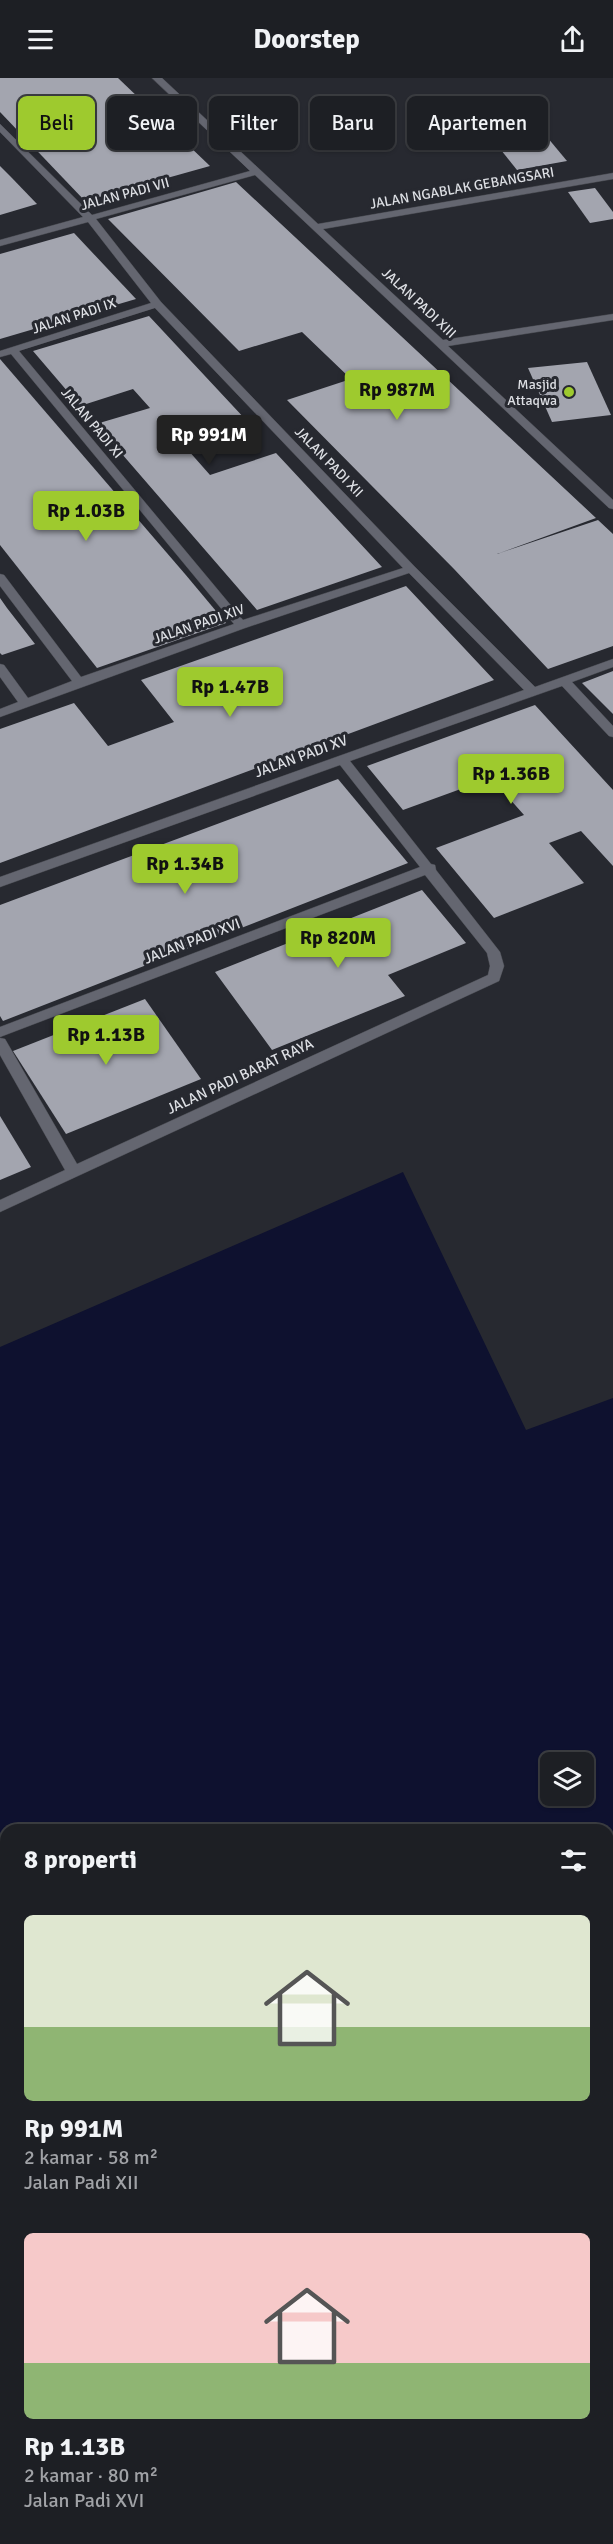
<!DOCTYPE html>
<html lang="id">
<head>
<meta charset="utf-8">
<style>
  body { margin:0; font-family:Signika,sans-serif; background:#25272c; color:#f1f3f6; height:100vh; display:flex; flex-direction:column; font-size:22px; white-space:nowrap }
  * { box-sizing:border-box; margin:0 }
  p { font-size:20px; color:#a0a2a6 }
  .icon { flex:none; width:33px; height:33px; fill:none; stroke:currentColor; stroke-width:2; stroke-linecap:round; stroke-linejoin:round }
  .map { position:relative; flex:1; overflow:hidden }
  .side { position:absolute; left:0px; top:1746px; width:614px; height:720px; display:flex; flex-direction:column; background:#1d1f24; border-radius:18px 18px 0 0; box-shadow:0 2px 4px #0004,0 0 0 2px #3b3d41 }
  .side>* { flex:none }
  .top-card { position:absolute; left:18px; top:18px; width:578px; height:54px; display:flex; gap:12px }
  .buttons { position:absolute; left:540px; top:1674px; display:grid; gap:12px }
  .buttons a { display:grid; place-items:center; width:54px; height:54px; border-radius:9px; background:#1d1f24; box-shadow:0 2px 4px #0004,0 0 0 2px #3b3d41; font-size:30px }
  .price { position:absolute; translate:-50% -51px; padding:0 14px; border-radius:6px; background:#9eca2e; color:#111; font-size:20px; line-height:39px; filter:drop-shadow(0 2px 3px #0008) }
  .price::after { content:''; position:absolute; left:50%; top:36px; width:18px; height:14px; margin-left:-9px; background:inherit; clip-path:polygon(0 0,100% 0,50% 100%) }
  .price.on { background:#222; color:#fff }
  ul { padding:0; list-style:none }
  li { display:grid; align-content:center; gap:12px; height:318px; padding:0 24px }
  li span { display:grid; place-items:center; height:186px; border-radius:9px; color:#555 }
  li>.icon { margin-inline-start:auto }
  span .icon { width:108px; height:108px; fill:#fffc; stroke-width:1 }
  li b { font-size:26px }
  h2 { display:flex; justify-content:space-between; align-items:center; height:72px; padding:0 24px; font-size:26px }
  .tag { padding:0 21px; border-radius:9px; background:#1d1f24; box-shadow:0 2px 4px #0004,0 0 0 2px #3b3d41; font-size:21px; line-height:54px }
  .tag.on { background:#9eca2e; color:#111 }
  header { display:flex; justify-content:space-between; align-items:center; height:78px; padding:0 24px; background:#1d1f24; font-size:27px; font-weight:700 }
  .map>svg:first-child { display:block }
  .water { fill:#0e112f; fill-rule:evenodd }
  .building { fill:#a3a5af }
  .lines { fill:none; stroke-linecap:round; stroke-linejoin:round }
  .minor-casing { stroke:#45474d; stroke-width:1 }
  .minor { fill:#646670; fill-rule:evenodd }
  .poi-dot { fill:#9eca2e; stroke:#272930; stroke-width:2 }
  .labels { text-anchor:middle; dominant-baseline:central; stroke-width:6; stroke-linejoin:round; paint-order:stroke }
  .far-street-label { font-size:14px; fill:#dddfe4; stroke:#272930 }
  .far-poi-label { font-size:14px; fill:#dddfe4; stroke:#272930; text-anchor:end }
  .street-label { font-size:15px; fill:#dddfe4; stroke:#272930 }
</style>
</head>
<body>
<header><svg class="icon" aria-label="menu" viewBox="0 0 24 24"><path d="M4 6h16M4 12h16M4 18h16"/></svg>Doorstep<svg class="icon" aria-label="share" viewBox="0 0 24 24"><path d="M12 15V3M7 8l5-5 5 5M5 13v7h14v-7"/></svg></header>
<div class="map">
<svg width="613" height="2466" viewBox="0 0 613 2466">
  <rect width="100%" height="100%" fill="#272930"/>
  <path class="water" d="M403,1094L526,1352L613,1320V2353H608V1752H6V2313L0,2312V1269ZM550,1684H584V1718H550Z"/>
  <g class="building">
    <polygon points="0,0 118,0 210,88 85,123 0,34"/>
    <polygon points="542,53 567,83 517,92 493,62"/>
    <polygon points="0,88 11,99 37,126 0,137"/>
    <polygon points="236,104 596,440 497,476 598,442 613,456 613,568 548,591 454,491 287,322 351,301 302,254 239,273 108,141"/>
    <polygon points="595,110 613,134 613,141 590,145 568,114"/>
    <polygon points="74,155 136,221 0,261 0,176"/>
    <polygon points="149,238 246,342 180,363 210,397 276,375 382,489 257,532 96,346 150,330 133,311 80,328 33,273"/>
    <polygon points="0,281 185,496 226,545 97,590 0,467"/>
    <polygon points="587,284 611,337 552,344 528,290"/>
    <polygon points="406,508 494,602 0,785 0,651 74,625 108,668 174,644 141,602"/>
    <polygon points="0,520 7,530 35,566 2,577 0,575"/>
    <polygon points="613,593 613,636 582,605"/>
    <polygon points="535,627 613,712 613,788 581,753 549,765 584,805 494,840 436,770 524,737 491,700 403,732 367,688"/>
    <polygon points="338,701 408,785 3,943 0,938 0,827"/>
    <polygon points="422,812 466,865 388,897 405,918 272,972 215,894"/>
    <polygon points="145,921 201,1001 66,1056 13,973"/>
    <polygon points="0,1038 31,1089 0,1102"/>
    <polygon points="613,2404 613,2466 599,2466 598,2460 608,2460 608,2406"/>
    <polygon points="13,2460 213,2460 213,2466 14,2466"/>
    <polygon points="464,2460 488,2460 486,2466 473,2466"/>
  </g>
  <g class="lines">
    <defs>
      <g id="minor">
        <path d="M152,0H162L318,146L613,95V101L323,151L443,262L613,236V242L448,268L613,422V431L609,430L255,97L96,141L161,224L415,489L535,609L613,581V589L572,604L613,648V659L609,658L562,608L350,683L431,786L435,787L436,792L500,874L504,888L499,903L0,1134V1122L65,1092L0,977V960L5,961L77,1086L488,897L490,888L487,875L425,797L0,959V949L420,789L340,687L0,809V799L524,612L409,495L245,550L0,639V631L18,624L0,599V586L4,587L28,620L72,603L0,508V496L4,497L81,599L234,546L11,276L0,279V273L151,225L88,144L0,168V162L83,139L0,54V46L92,137L250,93ZM155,230L403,490L243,542L19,273Z"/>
        <polygon points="280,2460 306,2460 304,2466 278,2466"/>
        <polygon points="412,2460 446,2460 448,2466 414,2466"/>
      </g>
    </defs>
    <use href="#minor" class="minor-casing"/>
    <use href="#minor" class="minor"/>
  </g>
  <circle class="poi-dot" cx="569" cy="314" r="6"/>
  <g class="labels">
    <g class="far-street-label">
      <text transform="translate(462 110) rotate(-10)">JALAN NGABLAK GEBANGSARI</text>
      <text transform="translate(125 116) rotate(-15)">JALAN PADI VII</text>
      <text transform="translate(419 225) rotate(43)">JALAN PADI XIII</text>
      <text transform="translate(74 238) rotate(-18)">JALAN PADI IX</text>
      <text transform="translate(92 345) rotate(50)">JALAN PADI XI</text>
      <text transform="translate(329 384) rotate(46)">JALAN PADI XII</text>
      <text transform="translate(199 546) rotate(-19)">JALAN PADI XIV</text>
    </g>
    <g class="far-poi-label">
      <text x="557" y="306">Masjid<tspan x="557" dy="16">Attaqwa</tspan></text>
    </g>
    <g class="street-label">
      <text transform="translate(301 678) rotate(-20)">JALAN PADI XV</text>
      <text transform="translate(192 863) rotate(-21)">JALAN PADI XVI</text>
      <text transform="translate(240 998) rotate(-25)">JALAN PADI BARAT RAYA</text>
    </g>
  </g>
</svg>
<div class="buttons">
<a><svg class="icon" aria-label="layers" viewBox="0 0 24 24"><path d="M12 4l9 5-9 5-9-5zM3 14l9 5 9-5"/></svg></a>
</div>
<b class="price" style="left:397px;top:343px">Rp 987M</b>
<b class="price on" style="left:209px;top:388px">Rp 991M</b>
<b class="price" style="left:86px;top:464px">Rp 1.03B</b>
<b class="price" style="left:230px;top:640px">Rp 1.47B</b>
<b class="price" style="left:511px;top:727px">Rp 1.36B</b>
<b class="price" style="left:185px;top:817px">Rp 1.34B</b>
<b class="price" style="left:338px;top:891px">Rp 820M</b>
<b class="price" style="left:106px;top:988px">Rp 1.13B</b>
<div class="top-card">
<a class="tag on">Beli</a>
<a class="tag">Sewa</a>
<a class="tag">Filter</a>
<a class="tag">Baru</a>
<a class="tag">Apartemen</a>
</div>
<section class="side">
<h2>8 properti<svg class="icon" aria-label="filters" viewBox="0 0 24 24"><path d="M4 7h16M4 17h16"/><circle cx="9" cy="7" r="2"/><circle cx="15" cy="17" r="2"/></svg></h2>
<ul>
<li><span style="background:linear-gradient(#dfe7d0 60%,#8fb573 0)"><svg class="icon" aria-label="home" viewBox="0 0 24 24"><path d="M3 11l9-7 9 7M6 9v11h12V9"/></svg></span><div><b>Rp 991M</b><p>2 kamar · 58 m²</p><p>Jalan Padi XII</p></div></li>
<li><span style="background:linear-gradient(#f6c9c9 70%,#8fb573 0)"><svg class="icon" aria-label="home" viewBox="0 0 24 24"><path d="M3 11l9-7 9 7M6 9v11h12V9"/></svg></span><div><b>Rp 1.13B</b><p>2 kamar · 80 m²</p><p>Jalan Padi XVI</p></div></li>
</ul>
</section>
</div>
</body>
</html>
